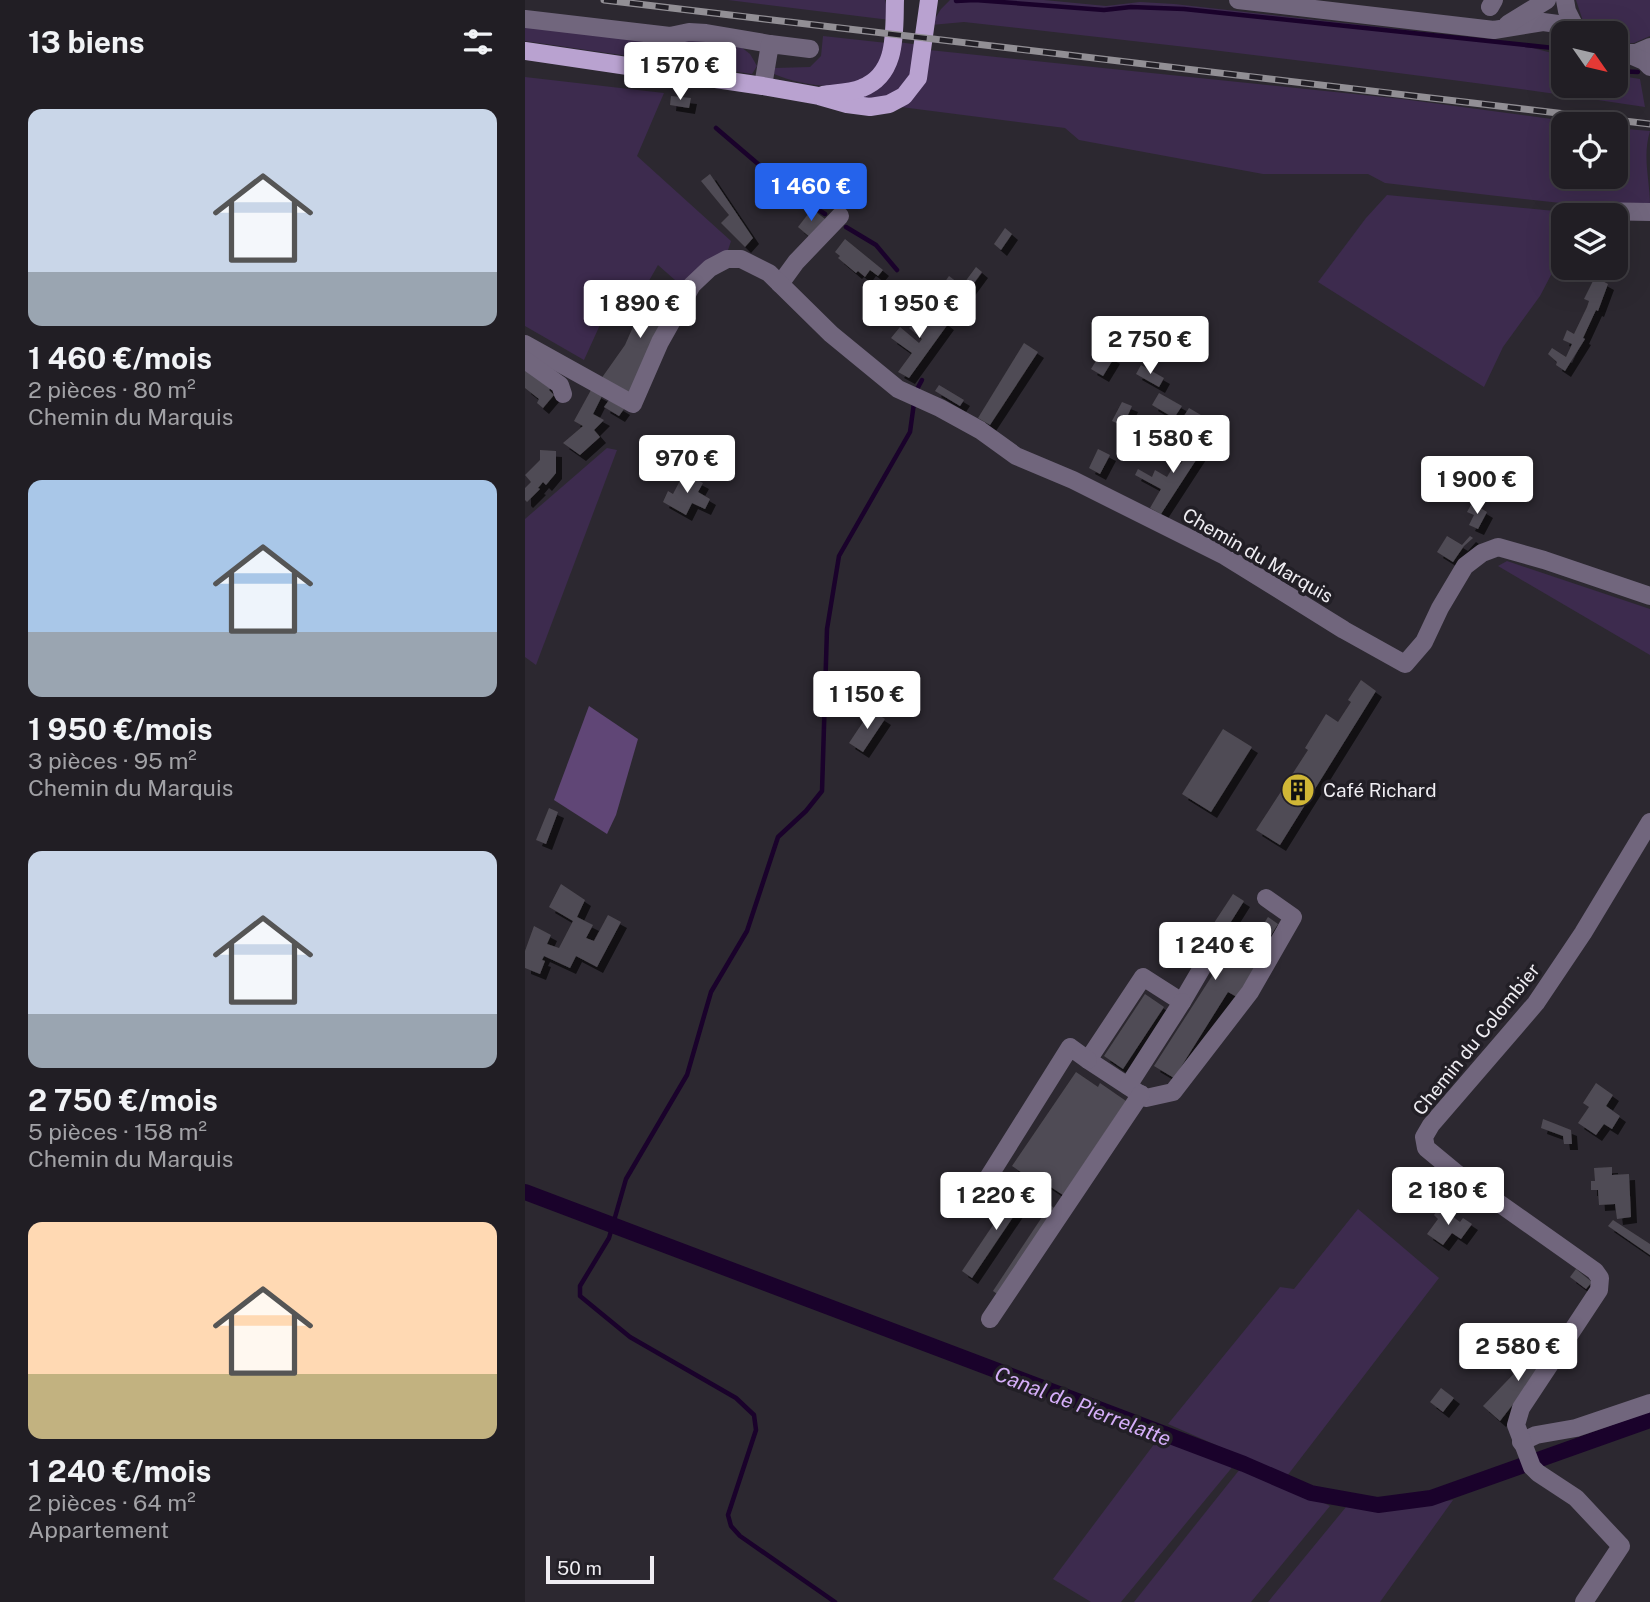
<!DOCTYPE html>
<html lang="fr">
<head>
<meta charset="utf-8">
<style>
  body { margin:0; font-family:"Public Sans",sans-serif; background:#2d2b31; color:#f1f3f6; height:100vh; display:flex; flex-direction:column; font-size:26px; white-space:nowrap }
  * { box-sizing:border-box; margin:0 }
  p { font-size:23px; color:#a2a2a6 }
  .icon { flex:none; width:38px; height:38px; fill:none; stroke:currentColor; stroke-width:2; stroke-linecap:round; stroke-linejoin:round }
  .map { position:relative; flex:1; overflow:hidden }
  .side { display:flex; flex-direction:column; background:#211e24; width:525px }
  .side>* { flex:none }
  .needle { width:46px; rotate:124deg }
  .controls { position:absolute; left:1026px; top:21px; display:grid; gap:14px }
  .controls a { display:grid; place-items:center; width:77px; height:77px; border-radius:14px; background:#211e24; box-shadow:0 7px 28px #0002,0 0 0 2px #3e3c41; font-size:35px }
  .scale { position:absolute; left:21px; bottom:18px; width:108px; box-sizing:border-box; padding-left:7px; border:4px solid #efedf2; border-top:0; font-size:19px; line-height:24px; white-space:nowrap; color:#efedf2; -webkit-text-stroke:5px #221f26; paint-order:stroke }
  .price { position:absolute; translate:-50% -60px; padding:0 16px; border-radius:7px; background:#fff; color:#222; font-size:23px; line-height:46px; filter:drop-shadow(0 2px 4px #0008) }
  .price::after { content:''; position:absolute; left:50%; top:42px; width:21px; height:16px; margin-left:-10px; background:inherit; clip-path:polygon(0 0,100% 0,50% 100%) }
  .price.on { background:#2563eb; color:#fff }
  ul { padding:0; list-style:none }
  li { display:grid; align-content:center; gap:14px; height:371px; padding:0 28px }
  li span { display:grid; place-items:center; height:217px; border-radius:14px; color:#555 }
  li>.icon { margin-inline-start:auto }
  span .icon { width:126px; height:126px; fill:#fffc; stroke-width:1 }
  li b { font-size:30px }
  h2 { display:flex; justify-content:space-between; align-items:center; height:84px; padding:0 28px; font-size:30px }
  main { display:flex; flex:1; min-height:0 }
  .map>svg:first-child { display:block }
  .green { fill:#3d2b4e }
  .forest { fill:#604676 }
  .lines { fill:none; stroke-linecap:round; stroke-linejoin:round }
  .stream { stroke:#1a022b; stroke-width:4.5 }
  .canal { stroke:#1a022b; stroke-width:16 }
  .building { fill:#504c54; filter:url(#shadow) }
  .minor { stroke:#71667d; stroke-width:18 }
  .major { stroke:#b9a2d0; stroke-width:18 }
  .rail-casing { stroke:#928f95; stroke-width:7 }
  .rail { stroke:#221f26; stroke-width:4.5; stroke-dasharray:13; stroke-linecap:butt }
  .labels { text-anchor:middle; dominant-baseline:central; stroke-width:7; stroke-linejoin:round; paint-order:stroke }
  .street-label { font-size:19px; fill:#efedf2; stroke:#221f26 }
  .poi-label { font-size:19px; fill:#efedf2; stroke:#221f26; text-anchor:start }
  .water-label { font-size:21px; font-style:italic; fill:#d5aef9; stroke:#221f26 }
</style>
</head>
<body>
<main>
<section class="side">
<h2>13 biens<svg class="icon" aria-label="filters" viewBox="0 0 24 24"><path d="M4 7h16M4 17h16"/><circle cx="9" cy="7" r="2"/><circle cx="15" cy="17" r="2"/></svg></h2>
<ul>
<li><span style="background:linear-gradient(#c9d6e8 75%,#9aa5b1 0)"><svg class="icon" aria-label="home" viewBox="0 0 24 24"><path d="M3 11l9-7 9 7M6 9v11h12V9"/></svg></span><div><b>1 460 €/mois</b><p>2 pièces · 80 m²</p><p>Chemin du Marquis</p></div></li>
<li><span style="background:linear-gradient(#a9c7e8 70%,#9aa5b1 0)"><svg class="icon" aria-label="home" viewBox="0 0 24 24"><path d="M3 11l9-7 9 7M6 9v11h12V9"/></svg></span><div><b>1 950 €/mois</b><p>3 pièces · 95 m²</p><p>Chemin du Marquis</p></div></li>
<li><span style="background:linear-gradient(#c9d6e8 75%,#9aa5b1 0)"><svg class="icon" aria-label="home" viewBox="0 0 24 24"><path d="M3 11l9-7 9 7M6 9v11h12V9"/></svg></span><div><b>2 750 €/mois</b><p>5 pièces · 158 m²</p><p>Chemin du Marquis</p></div></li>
<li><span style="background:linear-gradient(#ffd9b3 70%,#c2b280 0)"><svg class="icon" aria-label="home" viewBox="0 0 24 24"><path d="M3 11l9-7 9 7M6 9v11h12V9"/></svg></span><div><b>1 240 €/mois</b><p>2 pièces · 64 m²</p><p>Appartement</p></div></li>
</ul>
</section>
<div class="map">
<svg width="1125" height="1602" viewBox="0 0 1125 1602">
  <defs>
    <filter id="shadow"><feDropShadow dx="6" dy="6" stdDeviation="0" flood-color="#0009"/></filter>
  </defs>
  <rect width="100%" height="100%" fill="#2c2830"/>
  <g class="green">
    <polygon points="203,0 360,0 365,20"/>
    <path d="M425,0H519L581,6L615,2L649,4L916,34L1008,48L1038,56V86H1090V75L1115,79L1120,107C894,73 666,47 439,22L406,25L416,9Z"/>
    <polygon points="1051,0 1125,0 1125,36 1109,43 1090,44 1090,33 1076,33 1079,28 1065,21 1058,21"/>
    <polygon points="0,23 178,36 216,47 225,54 232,66 227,74 0,41"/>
    <path d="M298,36L362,43C360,50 358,58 354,65C335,97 277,86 249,74L250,68L285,67L296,56Z"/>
    <path d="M373,42L395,45C391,65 382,94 359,99C347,102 331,99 319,99L341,94Z"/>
    <path d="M404,50L877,99L1064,124H1038V177H1090V128L1125,131C1117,158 1125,178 1125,206L1045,204L972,196L860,183L843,174H738L554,140L540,128L376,107C399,90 399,77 404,50Z"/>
    <polygon points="0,77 139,93 112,156 206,241 203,250 159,288 133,265 109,307 89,294 59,360 0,326"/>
    <polygon points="862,195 1061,214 1038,215 1038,252 1015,296 978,347 959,387 793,282 841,218"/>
    <polygon points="82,448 92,450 11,665 0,657 0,519"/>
    <polygon points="982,561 1125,609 1125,655 973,566"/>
    <polygon points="833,1209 914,1278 762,1476 643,1424 755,1287 769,1289"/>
    <polygon points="633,1439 709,1465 596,1602 566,1602 528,1579"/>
    <polygon points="719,1464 805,1506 726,1602 609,1602"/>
    <polygon points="928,1500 855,1602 743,1602 821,1507 856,1510"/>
  </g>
  <polygon class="forest" points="64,706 113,739 91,815 82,834 29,800"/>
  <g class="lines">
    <g class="stream">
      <polyline points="431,1 450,0 579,10 606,7 659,9 1038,49"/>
      <polyline points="1090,71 1113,72"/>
      <polyline points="191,128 266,192 300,214"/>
      <polyline points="321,227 351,245 372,270"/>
      <polyline points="391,391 397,380"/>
      <polyline points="310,1602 215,1536 206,1526 203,1515 231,1430 229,1415 211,1398 105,1337 55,1296 55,1286 84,1238 101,1179 162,1075 186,992 222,931 253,837 281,811 297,791 302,629 314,556 385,432 389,403"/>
    </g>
    <polyline class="canal" points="0,1192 719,1464 786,1493 853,1505 906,1498 1125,1420"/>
  </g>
  <g class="building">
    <polygon points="146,96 166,98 164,108 145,105"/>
    <polygon points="185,174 228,238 220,247 196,223 204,215 176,181"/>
    <polygon points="287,209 300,219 286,238 273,227"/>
    <polygon points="480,228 487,234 476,250 469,244"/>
    <polygon points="320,239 358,270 353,276 345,270 340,277 333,271 331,273 313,258 315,256 310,252"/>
    <polygon points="451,267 457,272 443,291 445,293 425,320 410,308 423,291 417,286 424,276 437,286"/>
    <polygon points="1070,277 1083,284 1073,311 1071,310 1058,338 1060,339 1040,371 1031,365 1032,362 1023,354 1027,348 1041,357 1047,344 1038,340 1042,330 1049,334 1062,307 1064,301 1059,299"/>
    <polygon points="127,284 151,297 104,395 76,379 100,345"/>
    <polygon points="392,309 409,323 414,317 423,324 384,378 373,372 387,353 366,338 375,327 394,343 397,339 384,328 387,325 383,322"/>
    <polygon points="499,343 513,352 465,425 453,418"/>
    <polygon points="577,351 589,358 578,376 566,369"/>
    <polygon points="616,365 639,378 634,387 611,374"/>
    <polygon points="0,370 26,387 24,390 29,395 18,408 12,403 14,399 0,388"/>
    <polygon points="414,385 439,400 435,406 410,391"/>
    <polygon points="66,390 77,396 68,414 79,420 69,430 75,437 55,455 38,443 58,426 49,421"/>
    <polygon points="634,393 657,406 649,418 627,405"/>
    <polygon points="84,400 99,409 94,416 79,407"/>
    <polygon points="597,402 607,406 598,426 587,421"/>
    <polygon points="664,408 681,418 680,421 689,426 681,440 678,438 679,435 662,426 658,434 650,430"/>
    <polygon points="664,433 679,441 673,453 675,454 636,514 625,508 636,489 610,475 613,469 627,477 630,470 642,477 651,462 656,464 664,448 657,445"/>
    <polygon points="573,449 585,455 575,474 564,468"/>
    <polygon points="15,450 31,451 31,473 21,485 18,482 13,488 15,489 2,502 0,500 0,488 6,482 0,475 15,460"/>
    <polygon points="159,473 178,483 173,492 185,499 180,509 167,503 161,515 138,502 143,491 148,494"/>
    <polygon points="947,503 962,512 953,529 944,525 949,515 942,512"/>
    <polygon points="922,536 937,545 945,536 948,538 939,546 928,562 912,552"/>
    <polygon points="836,680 851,691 755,845 731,830 783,750 780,748 801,714 813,722 826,702 823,700"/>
    <polygon points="346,710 360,719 338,752 324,743"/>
    <polygon points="698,729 727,747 686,812 657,794"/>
    <polygon points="24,808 33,812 21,844 11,840"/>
    <polygon points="36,884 60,900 52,917 68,925 61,938 69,941 83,915 96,922 72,967 51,956 45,968 19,956 17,960 20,961 15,974 0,968 0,951 9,926 26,935 22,944 34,948 48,921 24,907"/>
    <polygon points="708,894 719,901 697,936 721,952 743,917 753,924 732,958 736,961 712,997 703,992 649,1078 629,1066 694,965 665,947 679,925 685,929"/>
    <polygon points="620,994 639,1007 598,1069 579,1056"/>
    <polygon points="551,1072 573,1087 575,1083 601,1101 538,1195 512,1178 509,1181 487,1166"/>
    <polygon points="1071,1083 1088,1095 1081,1106 1095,1116 1087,1129 1079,1124 1071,1135 1053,1123 1064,1107 1058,1103"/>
    <polygon points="1018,1119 1046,1130 1047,1144 1039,1144 1038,1136 1016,1128"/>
    <polygon points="1087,1167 1087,1175 1104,1174 1106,1217 1092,1219 1090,1204 1074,1205 1073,1190 1066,1190 1066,1181 1070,1181 1069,1168"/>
    <polygon points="495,1185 505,1192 447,1278 437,1271"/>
    <polygon points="525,1205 535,1212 478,1298 468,1291"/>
    <polygon points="915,1207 935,1222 938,1218 947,1224 936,1239 927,1233 918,1245 902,1234 913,1219 909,1215"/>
    <polygon points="1088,1220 1125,1244 1125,1255 1083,1226"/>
    <polygon points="1051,1269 1067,1282 1061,1289 1045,1277"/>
    <polygon points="1019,1342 1030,1350 975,1421 958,1406"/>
    <polygon points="916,1388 929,1398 918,1412 905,1402"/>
  </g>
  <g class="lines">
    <g class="minor">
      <polyline points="713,0 969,30 1018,22 1048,26"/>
      <polyline points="1040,0 1042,11 1053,33"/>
      <polyline points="965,7 969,0"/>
      <polyline points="0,19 145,36 164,32 181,33 245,44"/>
      <polyline points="983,24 1022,0"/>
      <polyline points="1090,53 1111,53 1125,47"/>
      <polyline points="1103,54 1119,61 1125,67"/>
      <polyline points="238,86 245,44 285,49"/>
      <polyline points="1068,211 1125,212"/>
      <polyline points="255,284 271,262 315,216"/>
      <polyline points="0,344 108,404 135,342 167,285 185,268 202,259 216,259 244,273 306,334 373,389 415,408 455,430 491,456 548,480 700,556 819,630 880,664 899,642 915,608 940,566 957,553 973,547 1019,560 1125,596"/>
      <polyline points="0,360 35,385 38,394"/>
      <polyline points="678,966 657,1002 618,977 563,1060 621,1098 648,1092 725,992 768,917 741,898"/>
      <polyline points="603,1086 657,1002"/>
      <polyline points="461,1181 545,1047 563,1060"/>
      <polyline points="465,1319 616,1094"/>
      <polyline points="996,1442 1011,1435 1051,1428 1125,1403"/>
      <polyline points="1059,1602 1096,1546 1051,1498 1013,1473 1007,1467 991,1425 996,1408 1074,1290 1075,1278 1070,1271 930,1172 901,1148 899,1137 906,1125 1011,1003 1058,933 1125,822"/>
    </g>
    <g class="major">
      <polyline points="0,51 238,86 294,96 322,104 345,107 364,104 379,96 393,78 404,0"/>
      <path d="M298,95C310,93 325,93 337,88C373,74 369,32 370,0"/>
    </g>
    <defs>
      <polyline id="rail" points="79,0 1125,124"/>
    </defs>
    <use href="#rail" class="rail-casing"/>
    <use href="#rail" class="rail"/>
  </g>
  <defs>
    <symbol id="building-disc" viewBox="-11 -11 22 22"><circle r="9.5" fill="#d1b736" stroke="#221f26"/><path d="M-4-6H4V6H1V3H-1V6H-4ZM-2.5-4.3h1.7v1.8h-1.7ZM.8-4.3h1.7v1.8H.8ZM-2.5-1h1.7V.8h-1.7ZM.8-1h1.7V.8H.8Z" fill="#111"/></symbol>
  </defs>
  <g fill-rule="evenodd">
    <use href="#building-disc" x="754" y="771" width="38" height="38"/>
  </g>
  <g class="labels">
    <g class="street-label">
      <text transform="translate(733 555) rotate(30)">Chemin du Marquis</text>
      <text transform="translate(951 1039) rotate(-51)">Chemin du Colombier</text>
    </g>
    <g class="poi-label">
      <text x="798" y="790">Café Richard</text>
    </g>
    <g class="water-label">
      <text transform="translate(558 1406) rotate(21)">Canal de Pierrelatte</text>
    </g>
  </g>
</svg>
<div class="controls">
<a><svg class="needle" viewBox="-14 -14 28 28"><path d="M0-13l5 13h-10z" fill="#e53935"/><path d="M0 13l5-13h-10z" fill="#a2a2a6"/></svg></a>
<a><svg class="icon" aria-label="locate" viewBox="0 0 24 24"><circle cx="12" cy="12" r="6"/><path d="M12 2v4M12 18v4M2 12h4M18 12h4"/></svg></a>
<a><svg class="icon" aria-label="layers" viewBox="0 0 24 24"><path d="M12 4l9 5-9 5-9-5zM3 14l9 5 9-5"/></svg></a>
</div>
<div class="scale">50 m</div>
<b class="price" style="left:155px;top:102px">1 570 €</b>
<b class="price on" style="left:286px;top:223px">1 460 €</b>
<b class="price" style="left:115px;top:340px">1 890 €</b>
<b class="price" style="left:394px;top:340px">1 950 €</b>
<b class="price" style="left:625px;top:376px">2 750 €</b>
<b class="price" style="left:648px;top:475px">1 580 €</b>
<b class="price" style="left:162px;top:495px">970 €</b>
<b class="price" style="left:952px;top:516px">1 900 €</b>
<b class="price" style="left:342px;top:731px">1 150 €</b>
<b class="price" style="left:690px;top:982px">1 240 €</b>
<b class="price" style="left:923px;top:1227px">2 180 €</b>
<b class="price" style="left:471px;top:1232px">1 220 €</b>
<b class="price" style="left:993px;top:1383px">2 580 €</b>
</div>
</main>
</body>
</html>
